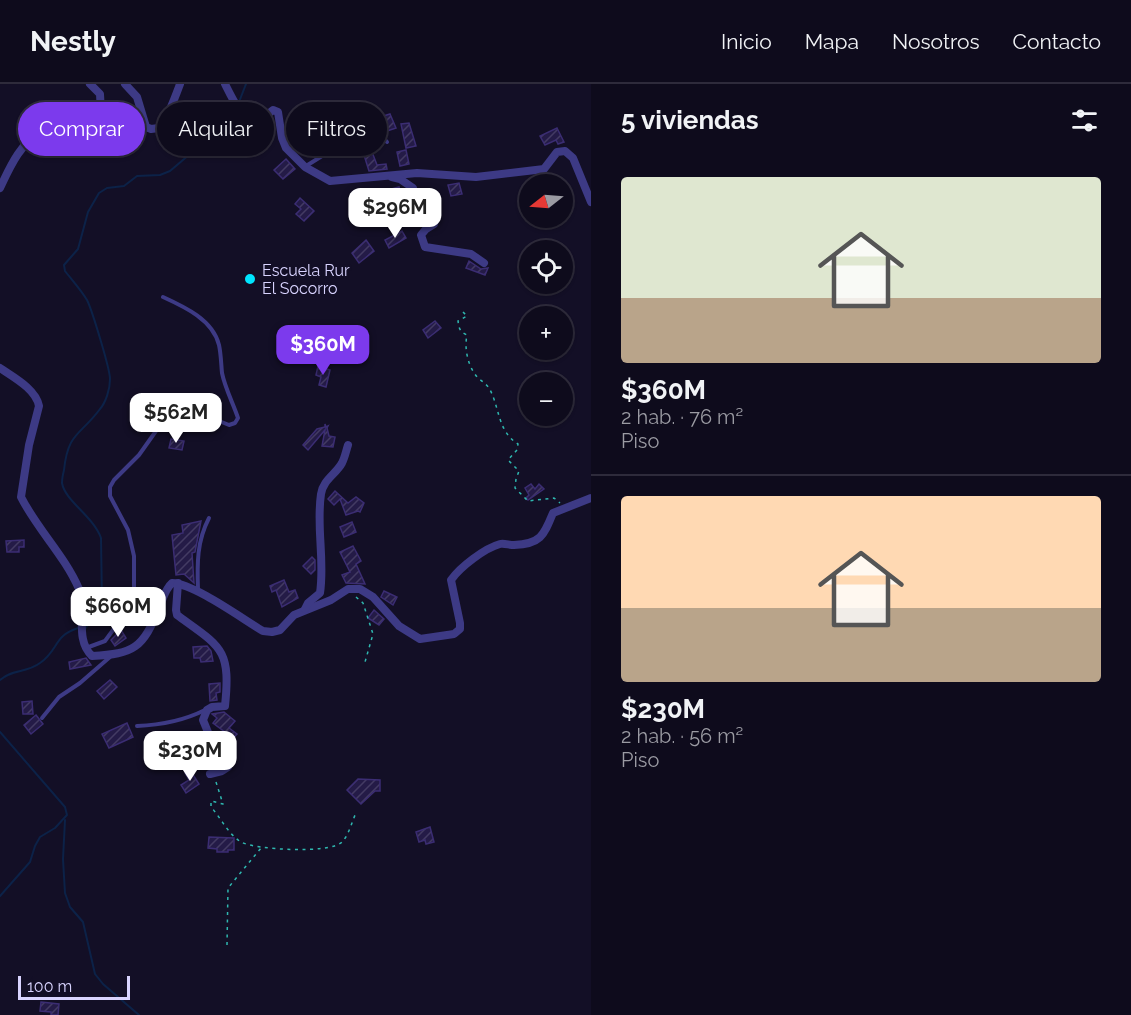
<!DOCTYPE html>
<html lang="es">
<head>
<meta charset="utf-8">
<style>
  body { margin:0; font-family:Raleway,sans-serif; background:#1c1929; color:#f1f3f6; height:100vh; display:flex; flex-direction:column; font-size:22px; white-space:nowrap }
  * { box-sizing:border-box; margin:0 }
  p { font-size:20px; color:#9b9ba3 }
  .icon { flex:none; width:33px; height:33px; fill:none; stroke:currentColor; stroke-width:2; stroke-linecap:round; stroke-linejoin:round }
  .map { position:relative; flex:1; overflow:hidden }
  .panel { display:flex; flex-direction:column; background:#0e0b1c; width:540px }
  .panel>* { flex:none }
  .banner { position:absolute; left:18px; top:18px; width:483px; height:54px; display:flex; gap:12px }
  .needle { width:39px; rotate:253deg }
  .tools { position:absolute; left:519px; top:90px; display:grid; gap:12px }
  .tools a { display:grid; place-items:center; width:54px; height:54px; border-radius:50%; background:#0e0b1c; box-shadow:0 2px 4px #0004,0 0 0 2px #2e2b3b; font-size:30px }
  .scale { position:absolute; left:18px; bottom:15px; width:112px; box-sizing:border-box; padding-left:6px; border:3px solid #d9d4ff; border-top:0; font-size:16px; line-height:21px; white-space:nowrap; color:#d9d4ff; -webkit-text-stroke:4px #130f26; paint-order:stroke }
  .price { position:absolute; translate:-50% -51px; padding:0 14px; border-radius:12px; background:#fff; color:#222; font-size:20px; line-height:39px; filter:drop-shadow(0 2px 3px #0008) }
  .price::after { content:''; position:absolute; left:50%; top:36px; width:18px; height:14px; margin-left:-9px; background:inherit; clip-path:polygon(0 0,100% 0,50% 100%) }
  .price.active { background:#7c3aed; color:#fff }
  ul { padding:0; list-style:none }
  li { display:grid; align-content:center; gap:12px; height:318px; padding:0 30px }
  li+li { border-top:2px solid #2e2b3b }
  li span { display:grid; place-items:center; height:186px; border-radius:6px; color:#555 }
  li>.icon { margin-inline-start:auto }
  span .icon { width:108px; height:108px; fill:#fffc; stroke-width:1 }
  li b { font-size:26px }
  h2 { display:flex; justify-content:space-between; align-items:center; height:72px; padding:0 30px; font-size:26px }
  .tag { padding:0 21px; border-radius:27px; background:#0e0b1c; box-shadow:0 2px 4px #0004,0 0 0 2px #2e2b3b; font-size:21px; line-height:54px }
  .tag.active { background:#7c3aed; color:#fff }
  header { display:flex; align-items:center; gap:36px; box-sizing:border-box; height:84px; padding:0 30px; background:#0e0b1c; border-bottom:2px solid #2e2b3b }
  header strong { font-size:28px }
  nav { display:flex; gap:33px; margin-inline-start:auto; font-size:21px }
  main { display:flex; flex:1; min-height:0 }
  .map>svg:first-child { display:block }
  .lines { fill:none; stroke-linecap:round; stroke-linejoin:round }
  .stream { stroke:#0c2248; stroke-width:2 }
  .building { fill:url(#building-hatch); stroke:#3b2d73; stroke-width:1.5 }
  .path { stroke:#2fb8b0; stroke-width:1.5; stroke-dasharray:3 4.5; stroke-linecap:butt }
  .lane { stroke:#3d3a85; stroke-width:4 }
  .street { stroke:#3d3a85; stroke-width:8 }
  .poi-dot { fill:#00e5ff; stroke:#130f26; stroke-width:2 }
  .labels { text-anchor:middle; dominant-baseline:central; stroke-width:5; stroke-linejoin:round; paint-order:stroke }
  .poi-label { font-size:16px; fill:#d9d4ff; stroke:#130f26; text-anchor:start }
</style>
</head>
<body>
<header>
<strong>Nestly</strong>
<nav><a>Inicio</a><a>Mapa</a><a>Nosotros</a><a>Contacto</a></nav>
</header>
<main>
<div class="map">
<svg width="591" height="931" viewBox="0 0 591 931">
  <defs>
    <pattern id="building-hatch" width="6" height="6" patternUnits="userSpaceOnUse" patternTransform="scale(1.5)"><rect width="6" height="6" fill="#241b47"/><path d="M-1 1l2-2M0 6l6-6M5 7l2-2" fill="none" stroke="#433b63"/></pattern>
  </defs>
  <rect width="100%" height="100%" fill="#130f26"/>
  <g class="lines">
    <g class="stream">
      <polyline points="239,18 246,0"/>
      <path d="M85,545L102,520L101,454C93,432 65,417 62,399C62,395 63,390 64,386C68,348 80,352 100,325C106,318 110,305 110,295C110,285 92,226 87,216C81,206 72,196 65,187L64,181L78,165L88,128L99,109L107,104L124,102L137,92L160,91L170,87L190,70L198,66L225,69L228,66L236,27"/>
      <path d="M0,596C12,585 27,589 40,579C59,566 53,552 78,544"/>
      <polyline points="0,648 65,723 67,731 55,744 40,753 35,762 30,778 0,812"/>
      <polyline points="65,736 63,775 65,809 70,823 83,838 95,890 103,900 139,931"/>
    </g>
  </g>
  <g class="building">
    <polygon points="390,30 396,44 384,48 380,33"/>
    <polygon points="326,39 331,47 317,55 312,47"/>
    <polygon points="409,39 416,62 406,64 401,40"/>
    <polygon points="557,44 564,58 558,60 556,56 545,61 540,52"/>
    <polygon points="406,66 409,80 400,82 397,68"/>
    <polygon points="372,68 377,81 386,80 387,85 369,87 364,71"/>
    <polygon points="286,75 295,85 283,95 274,86"/>
    <polygon points="459,99 462,110 451,112 448,101"/>
    <polygon points="399,103 402,116 384,121 380,108"/>
    <polygon points="300,114 314,127 304,137 296,130 301,125 295,120"/>
    <polygon points="404,129 407,136 393,142 391,134"/>
    <polygon points="402,147 406,154 389,164 385,156"/>
    <polygon points="366,156 374,167 359,179 352,169"/>
    <polygon points="469,177 481,185 488,184 485,191 466,184"/>
    <polygon points="435,237 441,244 428,254 423,246"/>
    <polygon points="318,282 330,286 326,303 319,301 321,293 316,291"/>
    <polygon points="325,340 326,343 328,342 327,344 329,352 335,353 333,363 322,362 325,346 308,366 303,361 317,345 325,343"/>
    <polygon points="171,355 184,357 182,366 169,364"/>
    <polygon points="531,400 535,405 539,400 544,405 528,416 526,414 529,411 525,404"/>
    <polygon points="335,407 348,419 356,413 364,419 360,428 358,427 346,431 340,415 334,421 328,415"/>
    <polygon points="201,437 195,468 192,469 194,499 184,490 176,491 172,451 183,449 182,441"/>
    <polygon points="352,438 356,448 344,453 340,443"/>
    <polygon points="24,456 24,463 19,463 19,468 7,468 6,457"/>
    <polygon points="353,462 361,477 356,480 365,500 346,499 342,491 350,488 340,468"/>
    <polygon points="312,473 315,476 315,486 311,490 303,482"/>
    <polygon points="284,496 289,508 295,506 298,514 282,523 276,506 272,508 270,502"/>
    <polygon points="384,507 397,513 393,521 381,513"/>
    <polygon points="374,526 384,535 379,541 368,534"/>
    <polygon points="121,546 126,554 115,562 111,556"/>
    <polygon points="207,562 211,567 213,577 201,578 200,574 194,574 193,563"/>
    <polygon points="86,574 91,581 70,585 69,578"/>
    <polygon points="110,596 117,603 104,615 97,607"/>
    <polygon points="220,599 220,608 216,609 217,616 210,617 209,600"/>
    <polygon points="32,617 33,630 23,630 22,618"/>
    <polygon points="224,628 235,637 229,644 237,650 233,654 213,639 217,634 212,630"/>
    <polygon points="36,631 43,640 31,650 24,641"/>
    <polygon points="127,639 133,653 109,664 102,650"/>
    <polygon points="190,686 199,700 186,709 181,701 189,696 185,689"/>
    <polygon points="358,695 380,696 380,707 375,707 361,720 347,706"/>
    <polygon points="430,743 434,758 426,760 425,756 419,758 416,748"/>
    <polygon points="209,753 234,754 234,766 228,766 228,768 217,768 217,765 208,764"/>
    <polygon points="41,918 59,920 58,931 51,931 51,928 40,927"/>
  </g>
  <g class="lines">
    <g class="path">
      <path d="M463,228L467,232L458,237C459,245 460,248 467,251C464,265 468,283 478,294C482,297 486,300 489,304C500,323 497,347 518,360L517,366L508,376L519,387L516,395L515,404L528,417L554,414L560,419"/>
      <polyline points="356,513 363,519 373,550 365,578"/>
      <path d="M216,698L223,720L211,717V723C221,734 228,750 241,758C256,766 330,770 342,758C349,751 352,737 356,729"/>
      <polyline points="227,861 228,804 261,764"/>
    </g>
    <g class="lane">
      <polyline points="359,48 369,42 373,42 387,58"/>
      <polyline points="306,82 359,49 362,27"/>
      <path d="M198,506C197,479 197,457 209,434"/>
      <path d="M86,564L105,557L129,524L134,503V472L128,446L110,412V403L114,396L139,371L156,347L165,320L170,317L229,341L235,339L238,334C233,319 225,304 222,289C221,279 221,270 219,261C213,236 185,223 163,213"/>
      <polyline points="42,634 59,613 80,599 110,573"/>
      <path d="M137,642C162,641 183,637 205,626"/>
    </g>
    <g class="street">
      <path d="M125,0L137,13L146,43L151,45L159,44C169,30 174,16 180,0"/>
      <path d="M225,0C232,14 241,34 256,40L273,26L278,28L282,54L286,64L305,83L330,97L417,89L476,93L544,85L557,68L565,67L573,74L591,118"/>
      <polyline points="392,93 400,95 413,104 409,123 411,128 426,130 435,136 434,140 426,145 421,151 425,163 471,170 484,179"/>
      <path d="M0,104C9,85 21,57 42,48C46,47 51,47 55,47C76,45 87,45 101,29L100,10L90,0"/>
      <path d="M0,284C13,293 36,305 39,322L29,361L21,413C37,445 65,472 79,505C87,526 74,555 92,572C134,570 143,564 159,524C163,515 165,505 172,499C195,500 241,534 263,547L272,548L280,546L294,531L331,516L348,505H360L373,513L399,542L420,555L454,550L460,545V539L451,496C460,483 485,464 500,460C504,459 509,461 514,461C541,460 544,451 553,429L591,414"/>
      <path d="M178,499L176,526L177,531C221,563 231,564 225,622L212,623L207,626L203,636L214,663L226,674L228,683L222,687L210,690"/>
      <path d="M305,525L308,519L320,509C325,476 316,443 321,410C323,396 336,390 342,379C345,373 346,367 348,361"/>
    </g>
  </g>
  <circle class="poi-dot" cx="250" cy="195" r="6"/>
  <g class="labels">
    <g class="poi-label">
      <text x="262" y="186">Escuela Rur<tspan x="262" dy="18">El Socorro</tspan></text>
    </g>
  </g>
</svg>
<div class="tools">
<a><svg class="needle" viewBox="-14 -14 28 28"><path d="M0-13l5 13h-10z" fill="#e53935"/><path d="M0 13l5-13h-10z" fill="#9b9ba3"/></svg></a>
<a><svg class="icon" aria-label="locate" viewBox="0 0 24 24"><circle cx="12" cy="12" r="6"/><path d="M12 2v4M12 18v4M2 12h4M18 12h4"/></svg></a>
<a>+</a>
<a>−</a>
</div>
<div class="scale">100 m</div>
<b class="price" style="left:395px;top:155px">$296M</b>
<b class="price active" style="left:323px;top:292px">$360M</b>
<b class="price" style="left:176px;top:360px">$562M</b>
<b class="price" style="left:118px;top:554px">$660M</b>
<b class="price" style="left:190px;top:698px">$230M</b>
<div class="banner">
<a class="tag active">Comprar</a>
<a class="tag">Alquilar</a>
<a class="tag">Filtros</a>
</div>
</div>
<section class="panel">
<h2>5 viviendas<svg class="icon" aria-label="filters" viewBox="0 0 24 24"><path d="M4 7h16M4 17h16"/><circle cx="9" cy="7" r="2"/><circle cx="15" cy="17" r="2"/></svg></h2>
<ul>
<li><span style="background:linear-gradient(#dfe7d0 65%,#b9a48a 0)"><svg class="icon" aria-label="home" viewBox="0 0 24 24"><path d="M3 11l9-7 9 7M6 9v11h12V9"/></svg></span><div><b>$360M</b><p>2 hab. · 76 m²</p><p>Piso</p></div></li>
<li><span style="background:linear-gradient(#ffd9b3 60%,#b9a48a 0)"><svg class="icon" aria-label="home" viewBox="0 0 24 24"><path d="M3 11l9-7 9 7M6 9v11h12V9"/></svg></span><div><b>$230M</b><p>2 hab. · 56 m²</p><p>Piso</p></div></li>
</ul>
</section>
</main>
</body>
</html>
